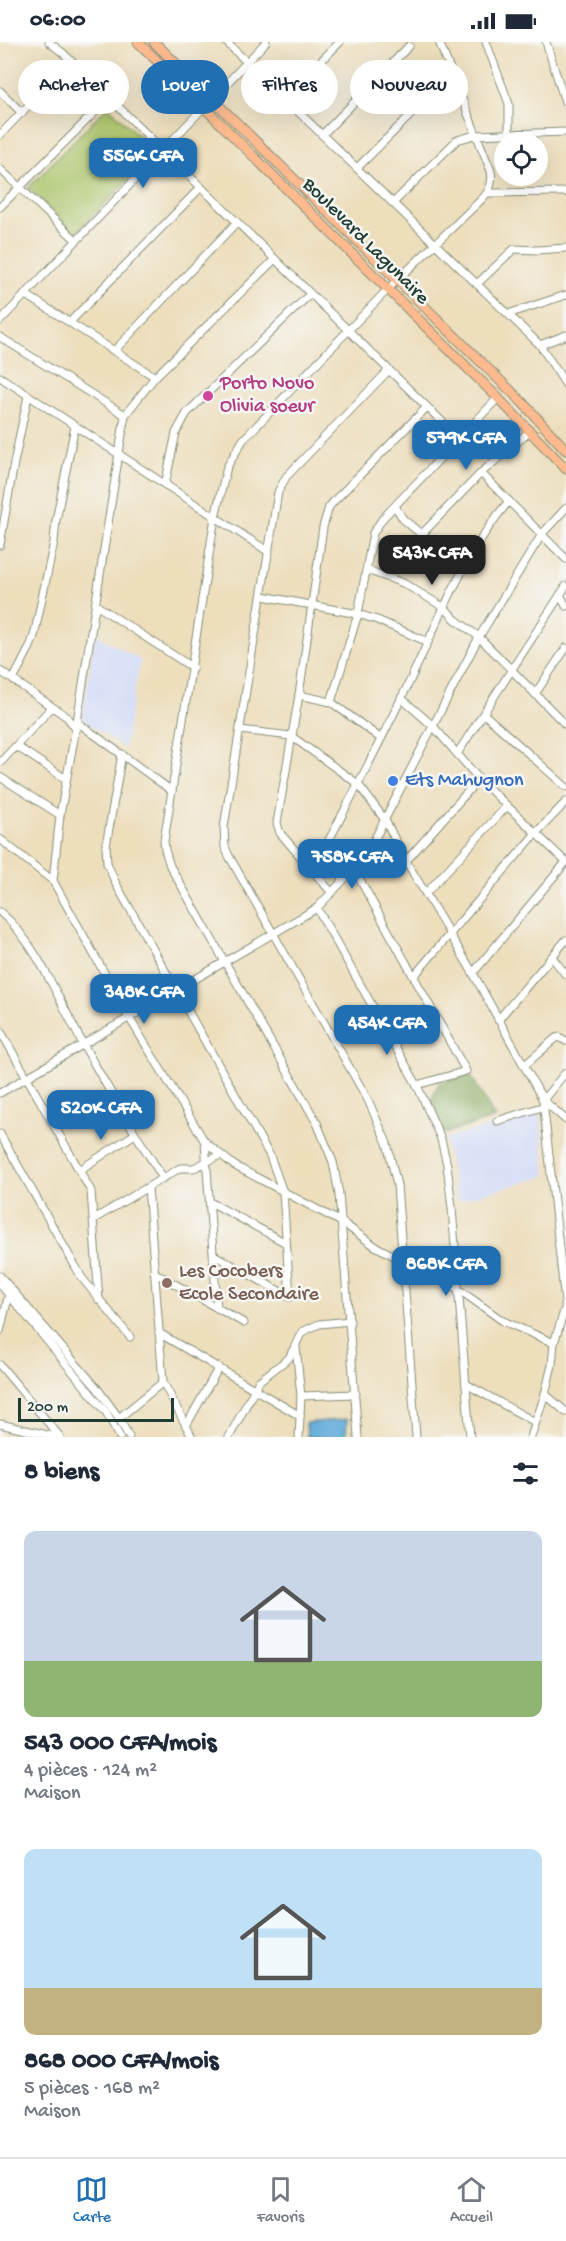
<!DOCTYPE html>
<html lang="fr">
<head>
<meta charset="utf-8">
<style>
  body { margin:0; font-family:"Gochi Hand",sans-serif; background:#f2f2f3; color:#1f2937; height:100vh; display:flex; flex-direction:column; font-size:22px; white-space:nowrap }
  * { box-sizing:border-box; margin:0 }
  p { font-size:20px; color:#747a83 }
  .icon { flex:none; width:33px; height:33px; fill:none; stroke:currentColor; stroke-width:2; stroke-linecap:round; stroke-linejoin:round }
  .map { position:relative; height:1395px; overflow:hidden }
  .details { display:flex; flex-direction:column; background:#fff; flex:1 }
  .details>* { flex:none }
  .hud { position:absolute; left:18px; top:18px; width:531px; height:54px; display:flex; gap:12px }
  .tools { position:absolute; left:494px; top:90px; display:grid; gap:12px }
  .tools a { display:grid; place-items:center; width:54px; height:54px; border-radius:50%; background:#fff; box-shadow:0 6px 24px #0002; font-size:30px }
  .scale { position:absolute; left:18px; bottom:15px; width:156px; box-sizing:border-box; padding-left:6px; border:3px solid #1f3d34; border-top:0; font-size:16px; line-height:21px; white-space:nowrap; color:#1f3d34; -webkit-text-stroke:4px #f6f6f2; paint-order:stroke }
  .price { position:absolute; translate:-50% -51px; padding:0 14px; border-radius:12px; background:#1f6fb2; color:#fff; font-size:20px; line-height:39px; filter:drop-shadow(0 2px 3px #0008) }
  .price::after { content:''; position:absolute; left:50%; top:36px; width:18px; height:14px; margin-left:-9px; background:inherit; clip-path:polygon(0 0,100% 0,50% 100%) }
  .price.on { background:#222; color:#fff }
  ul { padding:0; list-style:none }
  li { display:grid; align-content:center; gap:12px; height:318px; padding:0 24px }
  li span { display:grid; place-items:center; height:186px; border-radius:12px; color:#555 }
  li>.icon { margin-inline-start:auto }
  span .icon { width:108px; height:108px; fill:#fffc; stroke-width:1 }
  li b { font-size:26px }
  h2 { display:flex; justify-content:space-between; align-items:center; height:72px; padding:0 24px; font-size:26px }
  .tag { padding:0 21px; border-radius:27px; background:#fff; box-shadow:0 6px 24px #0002; font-size:21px; line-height:54px }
  .tag.on { background:#1f6fb2; color:#fff }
  .status { display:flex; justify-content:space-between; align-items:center; height:42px; padding:0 30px; background:#fff; direction:ltr }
  .status svg { height:16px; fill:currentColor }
  .tabs { display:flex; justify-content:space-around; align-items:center; height:84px; border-top:2px solid #e0e1e3; background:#fff; font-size:16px; color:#747a83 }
  .tabs a { display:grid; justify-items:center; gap:3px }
  .tabs .on { color:#1f6fb2 }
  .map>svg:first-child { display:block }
  .built { fill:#d0daf9 }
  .green { fill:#acc56a; stroke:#66814f; stroke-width:1.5 }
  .forest { fill:#89aa5e; stroke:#547449; stroke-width:1.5 }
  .water { fill:#62acda; stroke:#407487; stroke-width:1.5 }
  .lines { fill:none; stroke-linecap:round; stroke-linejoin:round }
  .minor-casing { stroke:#868e78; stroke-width:9 }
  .major-casing { stroke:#868e78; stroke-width:11 }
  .minor { stroke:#fff; stroke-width:7 }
  .major { stroke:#fcba8e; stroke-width:9 }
  .hotel-dot { fill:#d1479c; stroke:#f6f6f2; stroke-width:2 }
  .shop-dot { fill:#3f7fe0; stroke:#f6f6f2; stroke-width:2 }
  .education-dot { fill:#8d6e63; stroke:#f6f6f2; stroke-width:2 }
  .labels { text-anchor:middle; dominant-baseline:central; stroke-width:5; stroke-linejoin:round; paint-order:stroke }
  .street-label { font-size:20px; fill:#1f3d34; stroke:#f6f6f2 }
  .hotel-label { font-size:20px; fill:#b23c85; stroke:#f6f6f2; text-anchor:start }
  .shop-label { font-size:20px; fill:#366cbe; stroke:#f6f6f2; text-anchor:start }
  .education-label { font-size:20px; fill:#785e54; stroke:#f6f6f2; text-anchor:start }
</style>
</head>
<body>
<div class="status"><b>06:00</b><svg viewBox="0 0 49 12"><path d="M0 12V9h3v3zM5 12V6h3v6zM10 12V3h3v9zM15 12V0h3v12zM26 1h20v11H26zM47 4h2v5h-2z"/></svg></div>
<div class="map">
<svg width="566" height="1395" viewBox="0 0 566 1395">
  <rect width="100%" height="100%" fill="#f6f6f2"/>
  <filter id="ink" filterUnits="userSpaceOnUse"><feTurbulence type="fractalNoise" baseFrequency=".0167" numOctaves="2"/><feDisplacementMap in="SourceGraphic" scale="12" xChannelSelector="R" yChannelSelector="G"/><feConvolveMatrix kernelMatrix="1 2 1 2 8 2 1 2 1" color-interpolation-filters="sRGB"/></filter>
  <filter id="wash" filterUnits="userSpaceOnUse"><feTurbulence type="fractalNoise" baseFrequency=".008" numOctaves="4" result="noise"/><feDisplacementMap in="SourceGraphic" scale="24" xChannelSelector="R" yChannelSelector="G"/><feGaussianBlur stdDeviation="1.35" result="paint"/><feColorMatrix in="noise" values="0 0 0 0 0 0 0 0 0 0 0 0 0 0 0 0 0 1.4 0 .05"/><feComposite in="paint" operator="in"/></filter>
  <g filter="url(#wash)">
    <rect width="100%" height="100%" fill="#eddebc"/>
    <g class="built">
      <polygon points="95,592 140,618 124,706 82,677"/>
      <polygon points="540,1071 546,1134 457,1159 445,1097"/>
    </g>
    <polygon class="green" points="108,64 155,110 75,192 28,146"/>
    <polygon class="forest" points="470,1032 495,1076 443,1092 431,1059 439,1041"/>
    <polygon class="water" points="347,1377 346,1395 307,1395 306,1381"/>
  </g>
  <g filter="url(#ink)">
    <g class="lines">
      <defs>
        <g id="minor">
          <polyline points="49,0 63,11 459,396"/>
          <polyline points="226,0 540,303 566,343"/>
          <polyline points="486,0 509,62 509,91"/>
          <polyline points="546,0 566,63"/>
          <polyline points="0,49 22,71"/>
          <polyline points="284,56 340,0"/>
          <polyline points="212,57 266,0"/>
          <polyline points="0,93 71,19"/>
          <polyline points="322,93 409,4"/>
          <polyline points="357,126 451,33"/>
          <polyline points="0,127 76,198"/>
          <polyline points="488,151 566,150"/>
          <polyline points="393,161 457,98 475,93 566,90"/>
          <polyline points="0,165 109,56"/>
          <polyline points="275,217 155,335 125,373 77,680 60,773 53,839 130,977 205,1100 235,1124 343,1181 375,1204 458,1247 503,1279 554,1301"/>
          <polyline points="477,242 514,207 537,208 566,206"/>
          <polyline points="25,252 155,335"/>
          <polyline points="508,272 566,253"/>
          <polyline points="0,279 204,65"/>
          <polyline points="70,280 201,145"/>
          <polyline points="0,295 125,373"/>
          <polyline points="540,303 566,293"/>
          <polyline points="114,309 237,180"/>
          <polyline points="389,328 286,435 278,450 224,785 225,805 229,814 368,1058 387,1101 397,1143 416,1395"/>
          <polyline points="0,335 269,510"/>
          <polyline points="481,431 566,517"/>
          <polyline points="165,443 176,391 187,371 310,252"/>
          <polyline points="395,464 403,477 463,527"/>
          <polyline points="422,492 481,431 530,389"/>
          <polyline points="0,503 14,421 28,354"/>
          <polyline points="367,528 403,541 445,566 455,577 479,595 566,683"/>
          <polyline points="560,553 566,564"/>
          <polyline points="263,554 358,572 377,578 428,600"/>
          <polyline points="96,563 193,626"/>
          <polyline points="0,629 67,675 76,687"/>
          <polyline points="13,638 30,605 34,594 54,500 56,478 75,384"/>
          <polyline points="535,652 566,606"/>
          <polyline points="299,653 331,660 380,696"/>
          <polyline points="401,656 433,684 479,737 566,820 473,931"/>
          <polyline points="331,660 358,572 373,491 383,476 498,356"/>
          <polyline points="484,672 566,745"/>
          <polyline points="77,680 172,749"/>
          <polyline points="240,688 291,694 358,742 385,778 406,819 473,931 543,1058 566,1078"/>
          <polyline points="16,704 66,737"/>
          <polyline points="122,712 106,804 107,821 116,842 270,1114 283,1150 290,1255"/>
          <polyline points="457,712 566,544"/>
          <polyline points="0,721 52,665"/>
          <polyline points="0,735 60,773"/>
          <polyline points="0,797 53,839"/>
          <polyline points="406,819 479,737"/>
          <polyline points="354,827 466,1029 417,1043"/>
          <path d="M312,830C343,772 373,714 402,655C434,591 462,513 509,459"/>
          <polyline points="332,851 280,791 277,781 299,653 323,485 329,465 335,458 427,365"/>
          <polyline points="426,851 507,764"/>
          <polyline points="317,866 417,1043 441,1097 447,1123 452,1166 470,1395"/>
          <path d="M0,870C36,899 60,961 83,1002C108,1047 135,1092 163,1136"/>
          <polyline points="552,915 566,933"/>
          <polyline points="414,934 536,791 566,760"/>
          <polyline points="498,978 566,898"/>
          <polyline points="0,988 91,1149 99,1258"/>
          <polyline points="525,1023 556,996 559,995 566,999"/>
          <polyline points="566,1030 543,1058 566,1270"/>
          <polyline points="0,1051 317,866 354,827 371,804 479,595 542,492 566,466"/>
          <polyline points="497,1079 545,1064"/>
          <polyline points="0,1092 82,1236 130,1295"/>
          <polyline points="205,1100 217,1266"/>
          <polyline points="81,1127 135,1092"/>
          <polyline points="148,1145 163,1340 192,1395"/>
          <polyline points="210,1160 286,1201"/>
          <polyline points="94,1177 180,1126 194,1126 220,1113"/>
          <polyline points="214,1213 290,1255"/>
          <polyline points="155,1231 244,1281"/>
          <polyline points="0,1234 97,1346 119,1376 129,1395"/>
          <polyline points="0,1242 106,1370 120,1395"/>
          <polyline points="0,1289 9,1252"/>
          <polyline points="159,1291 300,1374"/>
          <polyline points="296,1305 301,1354 299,1395"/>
          <polyline points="0,1323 60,1395"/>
          <polyline points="466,1342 535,1380"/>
          <polyline points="545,1352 566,1370"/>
          <polyline points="301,1354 356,1352"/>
          <polyline points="119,1376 163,1340"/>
          <polyline points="0,1382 56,1395"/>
          <polyline points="186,1384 219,1325"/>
          <polyline points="229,1395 259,1339 289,1316 302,1290 319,1282 350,1279"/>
          <path d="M358,1395L339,1152L333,1120L317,1081L170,824L165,808L164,799L215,475L227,425L243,398L387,248L481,158C490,149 493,141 491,129L439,0"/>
          <polyline points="531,1395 545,1352 552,1323 554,1301 565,1266"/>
        </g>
        <g id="major">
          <polyline points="138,0 498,356 566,427"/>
          <polyline points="154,0 522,360 566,408"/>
        </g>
      </defs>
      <use href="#minor" class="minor-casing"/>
      <use href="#major" class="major-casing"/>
      <use href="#minor" class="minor"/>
      <use href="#major" class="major"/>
    </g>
  </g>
  <circle class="hotel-dot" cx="208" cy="354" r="6"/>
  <circle class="shop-dot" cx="393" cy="739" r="6"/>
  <circle class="education-dot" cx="167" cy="1241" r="6"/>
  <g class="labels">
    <g class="street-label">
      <text transform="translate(365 200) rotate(45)">Boulevard Lagunaire</text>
    </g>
    <g class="hotel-label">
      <text x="220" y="342">Porto Novo<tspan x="220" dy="23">Olivia soeur</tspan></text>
    </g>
    <g class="shop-label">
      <text x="405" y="739">Ets Mahugnon</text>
    </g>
    <g class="education-label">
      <text x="179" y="1230">Les Cocobers<tspan x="179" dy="23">Ecole Secondaire</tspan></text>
    </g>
  </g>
</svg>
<div class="tools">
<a><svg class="icon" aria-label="locate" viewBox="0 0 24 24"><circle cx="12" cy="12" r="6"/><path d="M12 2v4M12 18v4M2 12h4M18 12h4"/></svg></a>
</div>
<div class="scale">200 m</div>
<b class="price" style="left:143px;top:147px">556K CFA</b>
<b class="price" style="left:466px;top:429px">579K CFA</b>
<b class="price on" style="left:432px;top:544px">543K CFA</b>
<b class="price" style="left:352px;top:848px">758K CFA</b>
<b class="price" style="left:144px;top:983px">348K CFA</b>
<b class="price" style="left:387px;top:1014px">454K CFA</b>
<b class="price" style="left:101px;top:1099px">520K CFA</b>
<b class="price" style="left:446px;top:1255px">868K CFA</b>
<div class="hud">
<a class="tag">Acheter</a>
<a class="tag on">Louer</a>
<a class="tag">Filtres</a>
<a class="tag">Nouveau</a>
</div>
</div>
<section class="details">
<h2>8 biens<svg class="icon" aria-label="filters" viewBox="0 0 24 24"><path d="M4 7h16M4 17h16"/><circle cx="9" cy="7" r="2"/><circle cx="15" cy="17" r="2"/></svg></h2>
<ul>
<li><span style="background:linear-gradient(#c9d6e8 70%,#8fb573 0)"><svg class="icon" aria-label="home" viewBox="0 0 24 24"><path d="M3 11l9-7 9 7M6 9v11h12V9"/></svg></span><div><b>543 000 CFA/mois</b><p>4 pièces · 124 m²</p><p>Maison</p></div></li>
<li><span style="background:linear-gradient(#bfe0f5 75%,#c2b280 0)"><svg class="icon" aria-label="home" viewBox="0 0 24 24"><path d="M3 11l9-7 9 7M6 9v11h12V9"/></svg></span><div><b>868 000 CFA/mois</b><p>5 pièces · 168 m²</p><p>Maison</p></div></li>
</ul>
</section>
<nav class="tabs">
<a class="on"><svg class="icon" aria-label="map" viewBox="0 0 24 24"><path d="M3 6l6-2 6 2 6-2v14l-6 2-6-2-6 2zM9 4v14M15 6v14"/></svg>Carte</a>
<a><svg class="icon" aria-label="saved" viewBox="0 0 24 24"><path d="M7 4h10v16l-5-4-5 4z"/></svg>Favoris</a>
<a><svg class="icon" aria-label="home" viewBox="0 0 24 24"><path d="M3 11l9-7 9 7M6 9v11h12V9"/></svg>Accueil</a>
</nav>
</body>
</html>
